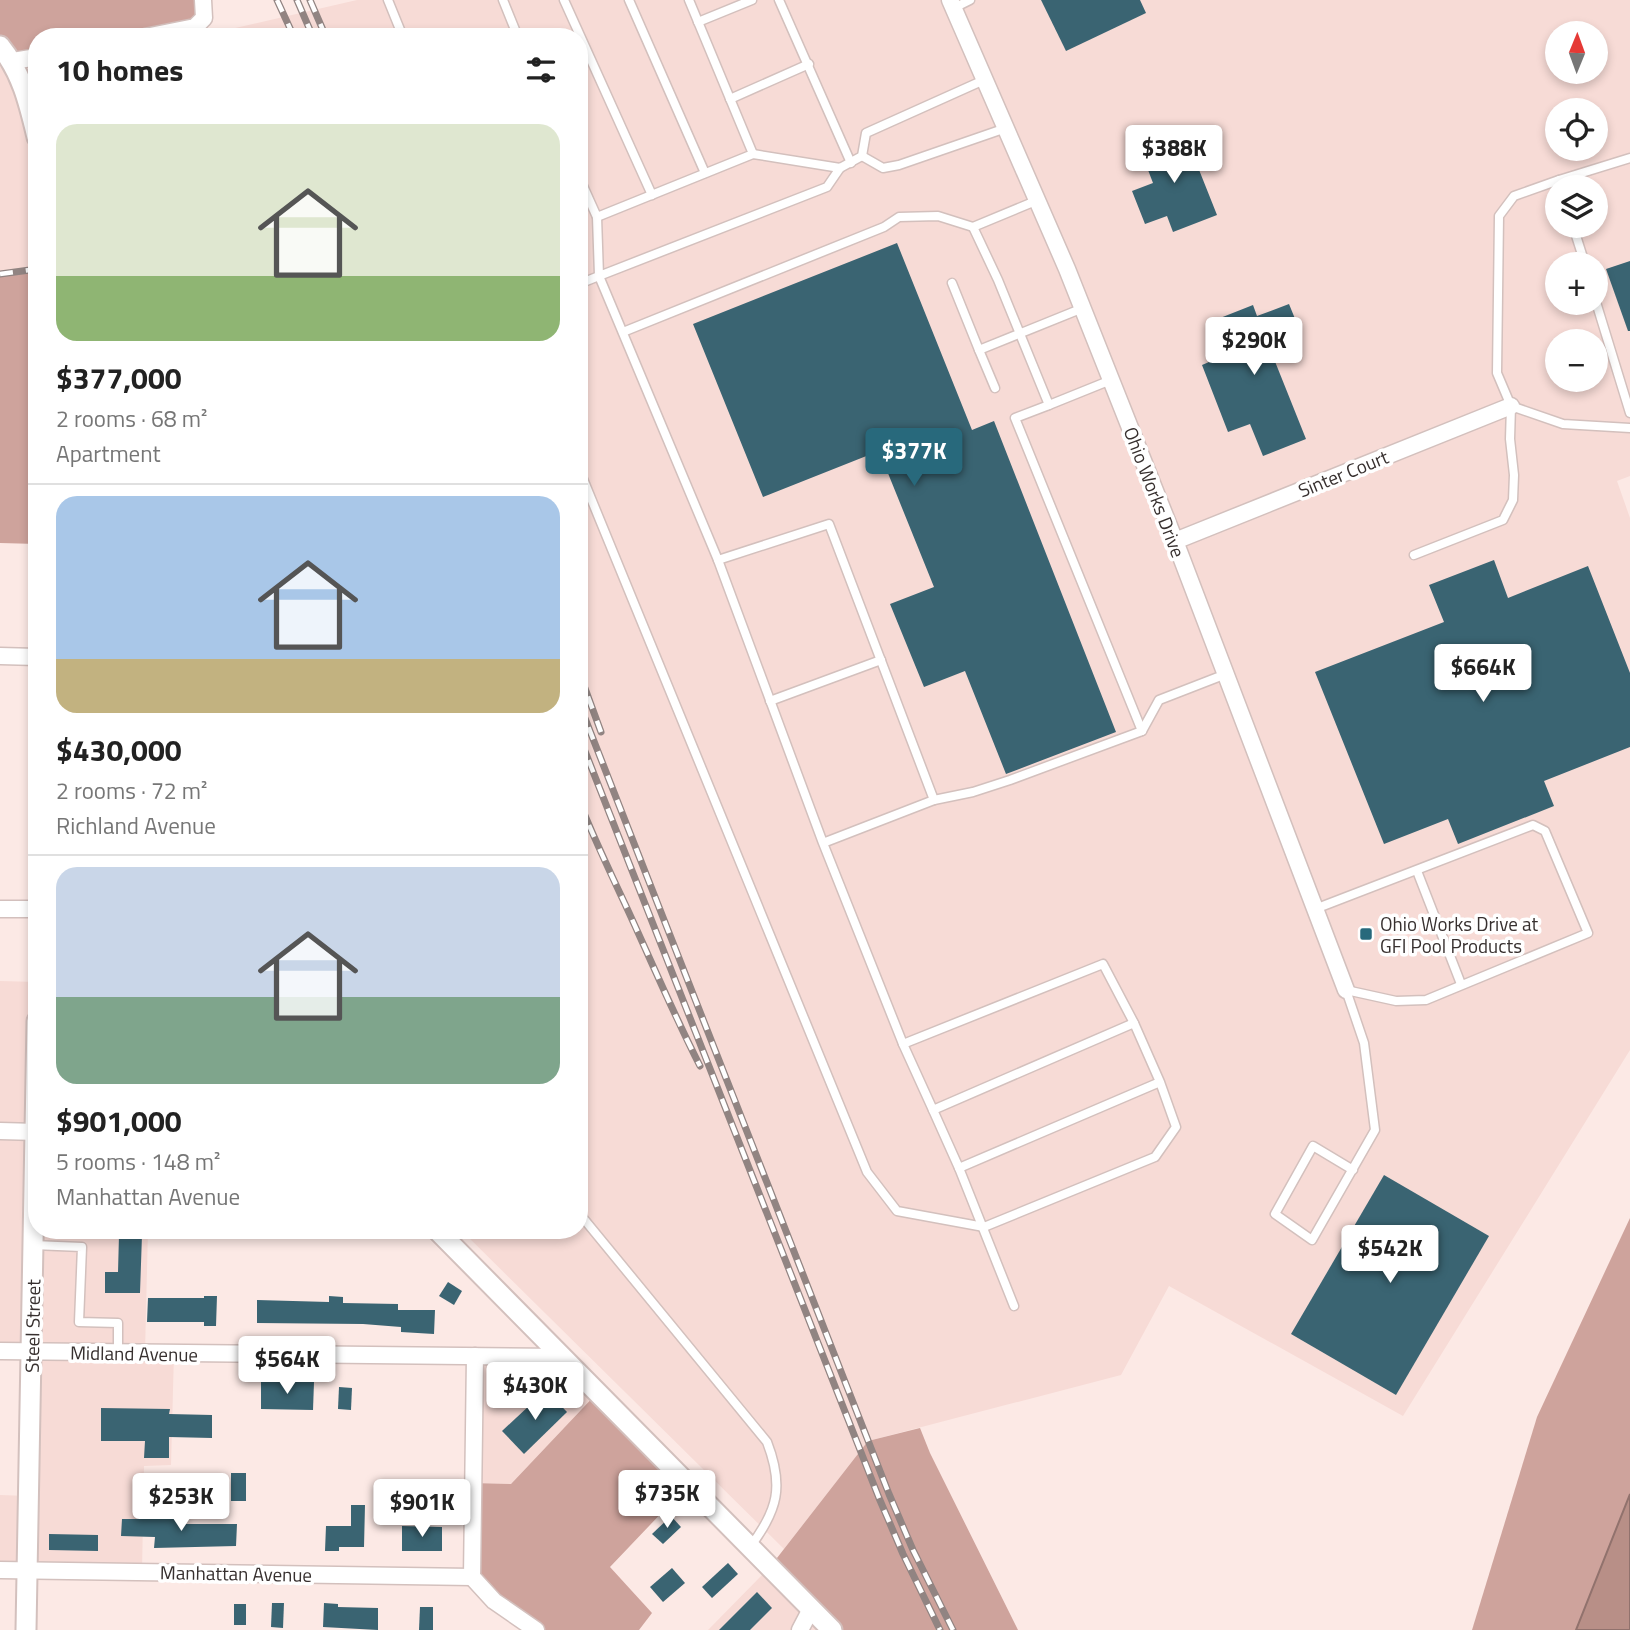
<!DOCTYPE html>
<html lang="en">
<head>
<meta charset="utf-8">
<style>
  body { margin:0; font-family:"Titillium Web",sans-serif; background:#f6f6f6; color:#222; height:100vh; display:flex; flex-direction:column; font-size:26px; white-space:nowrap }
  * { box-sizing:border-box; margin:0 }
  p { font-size:23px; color:#767676 }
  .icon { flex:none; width:38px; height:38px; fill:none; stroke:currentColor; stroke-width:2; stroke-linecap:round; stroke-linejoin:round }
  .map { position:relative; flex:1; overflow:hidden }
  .details { position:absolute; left:28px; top:28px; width:560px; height:1211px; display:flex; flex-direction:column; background:#fff; border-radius:28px; box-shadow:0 4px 10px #0003 }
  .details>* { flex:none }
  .needle { width:46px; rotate:1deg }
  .fabs { position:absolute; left:1545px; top:21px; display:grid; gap:14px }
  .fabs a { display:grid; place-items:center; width:63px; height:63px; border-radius:50%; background:#fff; box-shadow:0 4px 10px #0003; font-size:35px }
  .price { position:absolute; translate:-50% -60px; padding:0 16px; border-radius:7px; background:#fff; color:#222; font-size:23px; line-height:46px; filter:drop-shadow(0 2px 4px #0008) }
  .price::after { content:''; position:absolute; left:50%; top:42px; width:21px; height:16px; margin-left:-10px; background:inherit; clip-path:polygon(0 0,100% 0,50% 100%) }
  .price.selected { background:#28697c; color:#fff }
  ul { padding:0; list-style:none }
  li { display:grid; align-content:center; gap:14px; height:371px; padding:0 28px }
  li+li { border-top:2px solid #e0e0e0 }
  li span { display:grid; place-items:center; height:217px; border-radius:21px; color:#555 }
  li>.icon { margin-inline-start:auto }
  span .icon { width:126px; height:126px; fill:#fffc; stroke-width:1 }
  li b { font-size:30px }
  h2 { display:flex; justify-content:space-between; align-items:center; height:84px; padding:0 28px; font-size:30px }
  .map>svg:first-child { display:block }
  .built { fill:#f7dbd6; fill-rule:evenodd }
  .forest { fill:#cea39c }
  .water { fill:#b88f87; stroke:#91726d; stroke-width:2 }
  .building { fill:#3a6472 }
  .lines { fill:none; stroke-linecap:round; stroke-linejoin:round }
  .service-casing { stroke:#d3c0bd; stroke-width:11 }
  .minor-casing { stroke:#d3c0bd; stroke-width:19 }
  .tertiary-casing { stroke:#d3c0bd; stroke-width:23 }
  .service { stroke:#fff; stroke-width:8 }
  .minor { stroke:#fff; stroke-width:16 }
  .tertiary { stroke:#fff; stroke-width:19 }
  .rail-casing { stroke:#918482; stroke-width:7 }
  .rail { stroke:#fff; stroke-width:4.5; stroke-dasharray:13; stroke-linecap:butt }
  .poi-dot { fill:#28697c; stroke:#fff; stroke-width:2.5 }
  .labels { text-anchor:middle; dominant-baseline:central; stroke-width:7; stroke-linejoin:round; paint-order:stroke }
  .street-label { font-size:19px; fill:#37302f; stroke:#fff }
  .poi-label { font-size:19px; fill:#37302f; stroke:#fff; text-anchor:start }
</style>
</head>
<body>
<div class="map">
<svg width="1630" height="1630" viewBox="0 0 1630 1630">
  <rect width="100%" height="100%" fill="#fce9e5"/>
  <g class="built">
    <path d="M357,0H1630V476L1617,481L1630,518V1050L1403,1416L1169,1286L1121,1375L868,1441L784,1549L461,1230H579V37H196ZM1558,33H1596V72H1558ZM1558,110H1596V149H1558ZM1558,187H1596V226H1558ZM1558,264H1596V303H1558ZM1558,341H1596V380H1558Z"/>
    <polygon points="0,46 37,137 37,269 0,274"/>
    <polygon points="0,981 37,982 37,1230 148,1230 145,1352 174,1353 171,1465 144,1466 142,1572 0,1570 0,1495 28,1496 31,1352 0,1351"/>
    <polygon points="475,1356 561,1357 598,1392 511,1484 473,1483"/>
    <polygon points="770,1567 832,1630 708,1630"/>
  </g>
  <g class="forest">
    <polygon points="0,0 203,0 204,18 145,37 37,37 37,57 13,61 0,46"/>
    <polygon points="37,269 37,544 0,543 0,274"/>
    <polygon points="1630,1218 1630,1494 1576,1630 1472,1630 1537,1417"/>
    <polygon points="598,1392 689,1484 610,1567 652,1613 639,1630 534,1630 481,1588 473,1483 511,1484"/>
    <polygon points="920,1428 930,1453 1018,1630 832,1630 770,1567 868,1441"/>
  </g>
  <polygon class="water" points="1630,1494 1630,1630 1576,1630"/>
  <g class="building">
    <polygon points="1041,0 1140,0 1146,13 1066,51"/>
    <polygon points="1184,132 1217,215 1173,232 1167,216 1145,224 1132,191 1153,183 1140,149"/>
    <polygon points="897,243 972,430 994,421 1116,732 1006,774 965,671 924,687 890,604 934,587 879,451 763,497 693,324"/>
    <polygon points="1630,261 1630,331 1628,331 1606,269"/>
    <polygon points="1289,304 1300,331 1268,344 1306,439 1263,456 1250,424 1228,432 1202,365 1223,356 1210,322 1253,305 1257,316"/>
    <polygon points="1494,560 1508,598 1588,566 1630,673 1630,747 1544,781 1554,806 1458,844 1448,819 1384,844 1315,672 1444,622 1429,585"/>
    <polygon points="1384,1175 1489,1236 1396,1395 1291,1334"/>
    <polygon points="119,1235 142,1235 140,1293 105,1293 105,1272 118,1272"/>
    <polygon points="448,1282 462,1291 454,1305 439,1296"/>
    <polygon points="204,1296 217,1296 216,1326 204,1326 204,1322 147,1322 148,1298 204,1298"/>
    <polygon points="329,1296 343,1297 343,1303 398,1304 398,1310 435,1310 434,1334 401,1332 401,1327 363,1324 257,1323 257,1300 329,1302"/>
    <polygon points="261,1382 314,1382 313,1410 261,1409"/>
    <polygon points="339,1387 352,1388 351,1410 338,1409"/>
    <polygon points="546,1390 567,1412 524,1454 502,1431"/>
    <polygon points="101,1408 170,1409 169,1414 212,1415 212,1438 169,1437 169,1458 144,1458 145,1441 101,1441"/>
    <rect x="231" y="1473" width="15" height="28"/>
    <polygon points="351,1505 365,1505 364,1547 339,1547 339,1551 325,1551 326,1526 351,1526"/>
    <polygon points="671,1516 681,1527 663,1544 652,1534"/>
    <polygon points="122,1519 184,1519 184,1524 237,1524 236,1546 154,1548 155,1537 121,1536"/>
    <polygon points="402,1526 442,1527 442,1551 402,1551"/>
    <polygon points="49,1534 98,1535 98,1551 49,1550"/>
    <polygon points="728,1563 738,1574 712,1598 702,1587"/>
    <polygon points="672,1568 685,1583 663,1602 650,1587"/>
    <polygon points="757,1592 772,1608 750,1630 719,1630"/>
    <polygon points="272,1603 284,1603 283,1628 271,1627"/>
    <polygon points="324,1603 338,1604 338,1607 378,1608 378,1630 323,1627"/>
    <rect x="234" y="1604" width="12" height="21"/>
    <polygon points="420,1607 433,1607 433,1630 419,1630"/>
  </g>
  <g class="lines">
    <defs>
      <g id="service">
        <polyline points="388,0 403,37"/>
        <polyline points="503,0 518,37"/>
        <polyline points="564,0 652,195"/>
        <polyline points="629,0 705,173"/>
        <polyline points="779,0 851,163"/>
        <polyline points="954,8 970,0"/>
        <polyline points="698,22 752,0"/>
        <polyline points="730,99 809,64"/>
        <polyline points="753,154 840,168 862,156 866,133 984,80"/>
        <polyline points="862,156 883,168 899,165 1006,128"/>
        <polyline points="579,177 597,217 753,154 689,0"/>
        <polyline points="1559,180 1630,158"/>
        <polyline points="1038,200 973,227 998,280 1049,405 1111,380"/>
        <polyline points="597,217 599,276 827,187 840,168"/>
        <polyline points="1573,226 1585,264"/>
        <polyline points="952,283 979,350 1083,308"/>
        <polyline points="579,284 599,276 718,560"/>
        <polyline points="1596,302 1630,413"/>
        <polyline points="623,332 884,227 899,217 938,216 973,227"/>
        <polyline points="979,350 995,388"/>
        <polyline points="1049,405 1015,418 1142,731"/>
        <polyline points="1511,406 1563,424 1630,428"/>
        <polyline points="579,469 867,1172 897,1211 984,1227 1155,1157 1176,1127 1160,1082 1134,1023 933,1110 959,1168 1160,1082"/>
        <polyline points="1414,555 1503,520 1513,500 1514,475 1510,439 1511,406 1497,373 1499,216 1514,196 1559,180 1561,187"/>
        <polyline points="770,701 881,660"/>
        <polyline points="934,800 973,792 1010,780 1142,731 1159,700 1226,674"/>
        <polyline points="823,843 718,560 829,524 934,800 823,843 903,1044"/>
        <polyline points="1417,871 1461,984"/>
        <polyline points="1315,909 1533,825 1545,831 1588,933 1426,1000 1396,1001 1346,990"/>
        <polyline points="1346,990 1364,1043 1375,1130 1312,1240 1275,1214 1313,1146 1353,1170"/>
        <polyline points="933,1110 903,1044 1103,964 1134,1023"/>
        <polyline points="959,1168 1014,1306"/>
        <path d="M579,1213L767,1442C784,1486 778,1510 750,1547"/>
        <polyline points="33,1245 82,1247 79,1322 118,1323 118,1352"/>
      </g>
      <g id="minor">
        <polyline points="950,0 1067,269 1175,541 1346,990"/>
        <polyline points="145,37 195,27 204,18 203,0"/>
        <polyline points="13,61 37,57"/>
        <polyline points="1175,541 1511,406"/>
        <polyline points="0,656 37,657"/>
        <polyline points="0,909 37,909"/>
        <polyline points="0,1131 37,1132"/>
        <polyline points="0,1351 561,1357"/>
        <polyline points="475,1356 472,1577 494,1601 536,1630"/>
        <polyline points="0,1570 472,1577"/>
        <polyline points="800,1630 811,1609"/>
      </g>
      <g id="tertiary">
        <path d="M0,46C22,73 29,104 37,137"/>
        <polyline points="437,1230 832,1630"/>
        <polyline points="26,1630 37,1021"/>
      </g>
    </defs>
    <use href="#service" class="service-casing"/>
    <use href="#minor" class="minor-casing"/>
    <use href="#tertiary" class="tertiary-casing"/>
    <use href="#service" class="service"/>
    <use href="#minor" class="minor"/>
    <use href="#tertiary" class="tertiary"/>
    <defs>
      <g id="rail">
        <polyline points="277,0 294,37"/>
        <polyline points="297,0 313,37"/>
        <polyline points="310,0 326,37"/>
        <polyline points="0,274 37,269"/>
        <polyline points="579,672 601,732"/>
        <polyline points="579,703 889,1494 913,1550 953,1630"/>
        <polyline points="579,736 879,1498 903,1554 940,1630"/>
        <path d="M579,801C593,836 609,870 625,904C650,958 673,1013 700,1066"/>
      </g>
    </defs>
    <use href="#rail" class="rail-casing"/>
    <use href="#rail" class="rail"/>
  </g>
  <rect class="poi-dot" x="1359" y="927" width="14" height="14" rx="3.5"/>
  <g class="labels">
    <g class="street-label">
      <text transform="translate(1343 473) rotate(-22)">Sinter Court</text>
      <text transform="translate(1155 492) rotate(69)">Ohio Works Drive</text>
      <text transform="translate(32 1326) rotate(-89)">Steel Street</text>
      <text transform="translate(134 1353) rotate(1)">Midland Avenue</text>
      <text transform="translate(236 1573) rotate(1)">Manhattan Avenue</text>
    </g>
    <g class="poi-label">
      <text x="1380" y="923">Ohio Works Drive at<tspan x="1380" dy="22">GFI Pool Products</tspan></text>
    </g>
  </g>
</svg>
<div class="fabs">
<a><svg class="needle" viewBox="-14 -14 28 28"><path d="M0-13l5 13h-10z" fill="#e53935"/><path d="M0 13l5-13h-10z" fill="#767676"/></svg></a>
<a><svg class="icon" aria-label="locate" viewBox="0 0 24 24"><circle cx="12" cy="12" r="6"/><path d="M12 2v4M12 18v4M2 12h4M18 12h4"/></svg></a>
<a><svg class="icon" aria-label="layers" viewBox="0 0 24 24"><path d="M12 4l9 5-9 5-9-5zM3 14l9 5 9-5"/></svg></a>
<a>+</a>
<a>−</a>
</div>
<b class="price" style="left:1174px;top:185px">$388K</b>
<b class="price" style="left:1254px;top:377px">$290K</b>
<b class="price selected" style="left:914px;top:488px">$377K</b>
<b class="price" style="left:1483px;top:704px">$664K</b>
<b class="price" style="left:1390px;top:1285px">$542K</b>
<b class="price" style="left:287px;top:1396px">$564K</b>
<b class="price" style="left:535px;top:1422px">$430K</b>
<b class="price" style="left:667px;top:1530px">$735K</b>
<b class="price" style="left:181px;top:1533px">$253K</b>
<b class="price" style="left:422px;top:1539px">$901K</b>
<section class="details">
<h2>10 homes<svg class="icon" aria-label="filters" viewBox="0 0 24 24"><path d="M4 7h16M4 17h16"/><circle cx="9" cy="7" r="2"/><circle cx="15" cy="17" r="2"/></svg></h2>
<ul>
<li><span style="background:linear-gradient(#dfe7d0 70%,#8fb573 0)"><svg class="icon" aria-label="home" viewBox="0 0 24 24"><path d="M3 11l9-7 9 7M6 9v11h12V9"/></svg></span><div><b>$377,000</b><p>2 rooms · 68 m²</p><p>Apartment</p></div></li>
<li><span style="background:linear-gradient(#a9c7e8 75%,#c2b280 0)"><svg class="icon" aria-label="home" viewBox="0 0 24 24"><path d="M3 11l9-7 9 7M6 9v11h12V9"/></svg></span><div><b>$430,000</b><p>2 rooms · 72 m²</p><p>Richland Avenue</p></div></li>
<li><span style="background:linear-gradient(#c9d6e8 60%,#7fa58c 0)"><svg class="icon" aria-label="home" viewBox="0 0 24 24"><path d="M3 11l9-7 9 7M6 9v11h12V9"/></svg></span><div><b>$901,000</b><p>5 rooms · 148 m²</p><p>Manhattan Avenue</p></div></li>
</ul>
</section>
</div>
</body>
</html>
